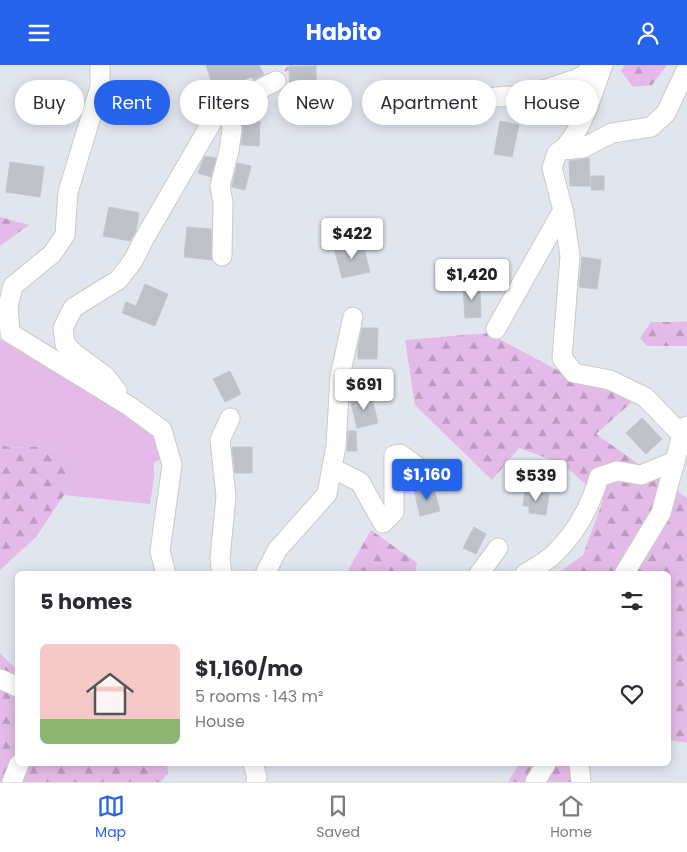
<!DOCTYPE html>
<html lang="en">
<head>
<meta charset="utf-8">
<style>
  body { margin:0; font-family:Poppins,sans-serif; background:#f2f2f3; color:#2b2b33; height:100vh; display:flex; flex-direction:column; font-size:19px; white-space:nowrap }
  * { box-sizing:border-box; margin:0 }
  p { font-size:16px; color:#7c7c81 }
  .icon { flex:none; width:28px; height:28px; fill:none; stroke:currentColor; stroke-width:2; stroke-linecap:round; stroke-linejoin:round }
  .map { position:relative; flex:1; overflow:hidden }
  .panel { position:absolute; left:15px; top:506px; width:656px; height:195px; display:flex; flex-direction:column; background:#fff; border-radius:8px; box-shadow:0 2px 12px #0003 }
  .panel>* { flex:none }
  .hud { position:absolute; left:15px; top:15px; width:658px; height:45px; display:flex; gap:10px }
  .price { position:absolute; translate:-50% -42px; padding:0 11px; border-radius:5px; background:#fff; color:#222; font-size:16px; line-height:32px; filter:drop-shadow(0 1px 2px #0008) }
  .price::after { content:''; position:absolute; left:50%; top:30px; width:15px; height:11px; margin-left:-8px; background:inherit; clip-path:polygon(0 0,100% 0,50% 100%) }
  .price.on { background:#2563eb; color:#fff }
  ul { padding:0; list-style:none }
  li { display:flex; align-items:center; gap:15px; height:125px; padding:0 25px }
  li+li { border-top:1px solid #e1e1e2 }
  li span { display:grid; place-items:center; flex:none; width:140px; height:100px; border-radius:8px; color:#555 }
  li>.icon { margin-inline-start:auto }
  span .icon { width:60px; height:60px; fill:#fffc; stroke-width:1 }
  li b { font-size:21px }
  h2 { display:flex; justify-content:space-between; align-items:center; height:60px; padding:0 25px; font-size:21px }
  .chip { padding:0 18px; border-radius:22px; background:#fff; box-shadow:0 2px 12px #0003; font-size:18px; line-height:45px }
  .chip.on { background:#2563eb; color:#fff }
  header { display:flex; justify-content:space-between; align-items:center; height:65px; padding:0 25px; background:#2563eb; color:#fff; font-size:22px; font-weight:700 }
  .tab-bar { display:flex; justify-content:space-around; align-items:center; height:70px; border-top:1px solid #e1e1e2; background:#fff; font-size:14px; color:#7c7c81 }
  .tab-bar a { display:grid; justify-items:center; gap:2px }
  .tab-bar .on { color:#2563eb }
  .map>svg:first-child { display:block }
  .green { fill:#e4bbe8 }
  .forest { fill:url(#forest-firs) }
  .building { fill:#bec1c8; stroke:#bfc7d3 }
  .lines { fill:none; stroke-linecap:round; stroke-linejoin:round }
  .minor-casing { stroke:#cdcac5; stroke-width:21 }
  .path { stroke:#db9dd0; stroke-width:2.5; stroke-dasharray:5 2.5; stroke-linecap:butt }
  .minor { stroke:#fff; stroke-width:19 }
</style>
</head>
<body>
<header><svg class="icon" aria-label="menu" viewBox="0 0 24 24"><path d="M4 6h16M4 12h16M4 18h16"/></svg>Habito<svg class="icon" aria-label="person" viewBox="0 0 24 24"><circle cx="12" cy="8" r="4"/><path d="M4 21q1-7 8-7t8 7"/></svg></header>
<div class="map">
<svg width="687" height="717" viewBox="0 0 687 717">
  <defs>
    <pattern id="forest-firs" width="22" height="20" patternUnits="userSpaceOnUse" patternTransform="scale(1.25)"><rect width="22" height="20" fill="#e4bbe8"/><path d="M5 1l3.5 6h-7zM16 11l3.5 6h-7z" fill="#bc9bbf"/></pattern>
  </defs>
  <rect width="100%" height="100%" fill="#e1e5ee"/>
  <polygon class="green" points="0,274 120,346 154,368 165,393 154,397 154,414 150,439 64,430 76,399 47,381 11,383 0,379"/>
  <g class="forest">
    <polygon points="625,0 667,0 652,20 633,22 621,6"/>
    <polygon points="0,152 29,160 0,181"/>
    <polygon points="687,256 687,281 647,281 640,273 651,257 675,257"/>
    <polygon points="488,268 576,315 600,319 633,336 596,369 687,433 687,678 669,675 669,509 557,509 583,490 603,435 563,399 519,383 492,415 415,340 405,275"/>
    <polygon points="0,379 11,383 47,381 76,399 64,430 36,472 0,505"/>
    <polygon points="371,465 417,498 415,509 346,509"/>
    <polygon points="0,588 17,605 18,699 167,699 168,708 161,717 0,717"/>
    <polygon points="519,699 584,699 573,717 508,717"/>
  </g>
  <g class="building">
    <polygon points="206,0 259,0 264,10 254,15 252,12 214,25"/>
    <polygon points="316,1 316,29 290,29 289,2"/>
    <polygon points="35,28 66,37 60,60 29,51"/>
    <polygon points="242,55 260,56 259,81 241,80 243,66"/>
    <polygon points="500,56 519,60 512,92 494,89"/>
    <polygon points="205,91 216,93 211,112 198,108 202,97"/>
    <polygon points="589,93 590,121 570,121 569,96"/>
    <polygon points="10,97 44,102 40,132 6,127"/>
    <polygon points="237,98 251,101 245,125 232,122"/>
    <rect x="591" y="111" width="13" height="14"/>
    <polygon points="109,142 139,148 136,166 130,176 103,171"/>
    <polygon points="187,162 211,164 212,195 184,192"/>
    <polygon points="362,176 370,207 342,213 334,183"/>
    <polygon points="582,192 601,195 597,224 579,222"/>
    <polygon points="145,219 168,229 155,261 122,248 126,237 136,241"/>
    <polygon points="480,220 481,252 465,253 463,221"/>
    <polygon points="362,263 378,263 377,294 358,294 358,282"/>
    <polygon points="230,306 241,329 225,337 213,314"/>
    <polygon points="371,329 378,358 357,363 350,334"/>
    <polygon points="642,353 662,374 646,389 626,368"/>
    <polygon points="348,366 356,366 357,386 347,386"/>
    <polygon points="232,382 252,382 252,408 235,408"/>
    <polygon points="433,420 440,446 420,451 414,425"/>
    <polygon points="525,425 549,429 546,450 529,448 529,441 523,441"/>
    <polygon points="474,462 486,469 476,489 463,483"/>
  </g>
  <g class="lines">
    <defs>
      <g id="minor">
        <polyline points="100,0 100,22 68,127 65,170 52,189 13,221 8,241 10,268 129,341 162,365 172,400 160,486 166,509"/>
        <polyline points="495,32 529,30 579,13 598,0"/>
        <polyline points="220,43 231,55 232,65 229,86 220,121 223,138 222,191"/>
        <path d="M562,85C584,63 592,29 603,0"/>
        <polyline points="496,264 563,145"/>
        <polyline points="117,326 105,311 75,289 65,279 63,263 73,243 118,215 133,196 144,174 220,43 250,29 276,16"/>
        <polyline points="682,370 645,332 610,315 574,308 562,293 570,191 564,149 552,103 557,88 562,85 583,83 612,68 651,62 666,48 687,3"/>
        <polyline points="332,403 360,417 383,458 394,447 394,390 400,389 423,406"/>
        <polyline points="222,509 220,494 226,431 220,375 230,353"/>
        <polyline points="265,509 277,485 327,429 336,381 340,311 353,252"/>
        <polyline points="479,509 498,483"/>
        <path d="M525,509C534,503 546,497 554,489C576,468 591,440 599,412L617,406L641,410L675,396"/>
        <polyline points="624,509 661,448 682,370 687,361"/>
        <polyline points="0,614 18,622"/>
        <polyline points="253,699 257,712 256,717"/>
        <polyline points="579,699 581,717"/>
        <polyline points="12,717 19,699"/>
        <polyline points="535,717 546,699"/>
      </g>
    </defs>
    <use href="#minor" class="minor-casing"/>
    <polyline class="path" points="285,6 291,0"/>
    <use href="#minor" class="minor"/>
  </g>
</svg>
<b class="price" style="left:352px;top:195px">$422</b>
<b class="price" style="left:472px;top:236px">$1,420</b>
<b class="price" style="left:364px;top:346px">$691</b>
<b class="price on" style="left:427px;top:436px">$1,160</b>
<b class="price" style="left:536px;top:437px">$539</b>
<div class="hud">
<a class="chip">Buy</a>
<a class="chip on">Rent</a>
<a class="chip">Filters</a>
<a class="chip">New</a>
<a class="chip">Apartment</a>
<a class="chip">House</a>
</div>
<section class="panel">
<h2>5 homes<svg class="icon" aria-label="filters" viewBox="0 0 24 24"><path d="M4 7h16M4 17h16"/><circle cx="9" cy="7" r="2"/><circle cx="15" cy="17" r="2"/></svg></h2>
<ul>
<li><span style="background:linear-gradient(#f6c9c9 75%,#8fb573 0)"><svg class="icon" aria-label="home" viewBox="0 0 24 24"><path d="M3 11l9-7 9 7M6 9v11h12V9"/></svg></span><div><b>$1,160/mo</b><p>5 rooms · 143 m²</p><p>House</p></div><svg class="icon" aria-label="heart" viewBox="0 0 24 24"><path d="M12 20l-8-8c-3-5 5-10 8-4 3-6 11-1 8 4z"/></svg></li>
</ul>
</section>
</div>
<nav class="tab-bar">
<a class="on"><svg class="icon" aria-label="map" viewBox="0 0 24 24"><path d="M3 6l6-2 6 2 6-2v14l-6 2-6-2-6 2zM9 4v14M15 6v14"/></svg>Map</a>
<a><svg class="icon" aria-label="saved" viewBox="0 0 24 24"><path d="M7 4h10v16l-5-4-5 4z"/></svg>Saved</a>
<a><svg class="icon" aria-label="home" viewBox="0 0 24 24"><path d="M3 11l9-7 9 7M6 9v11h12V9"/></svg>Home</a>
</nav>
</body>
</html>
